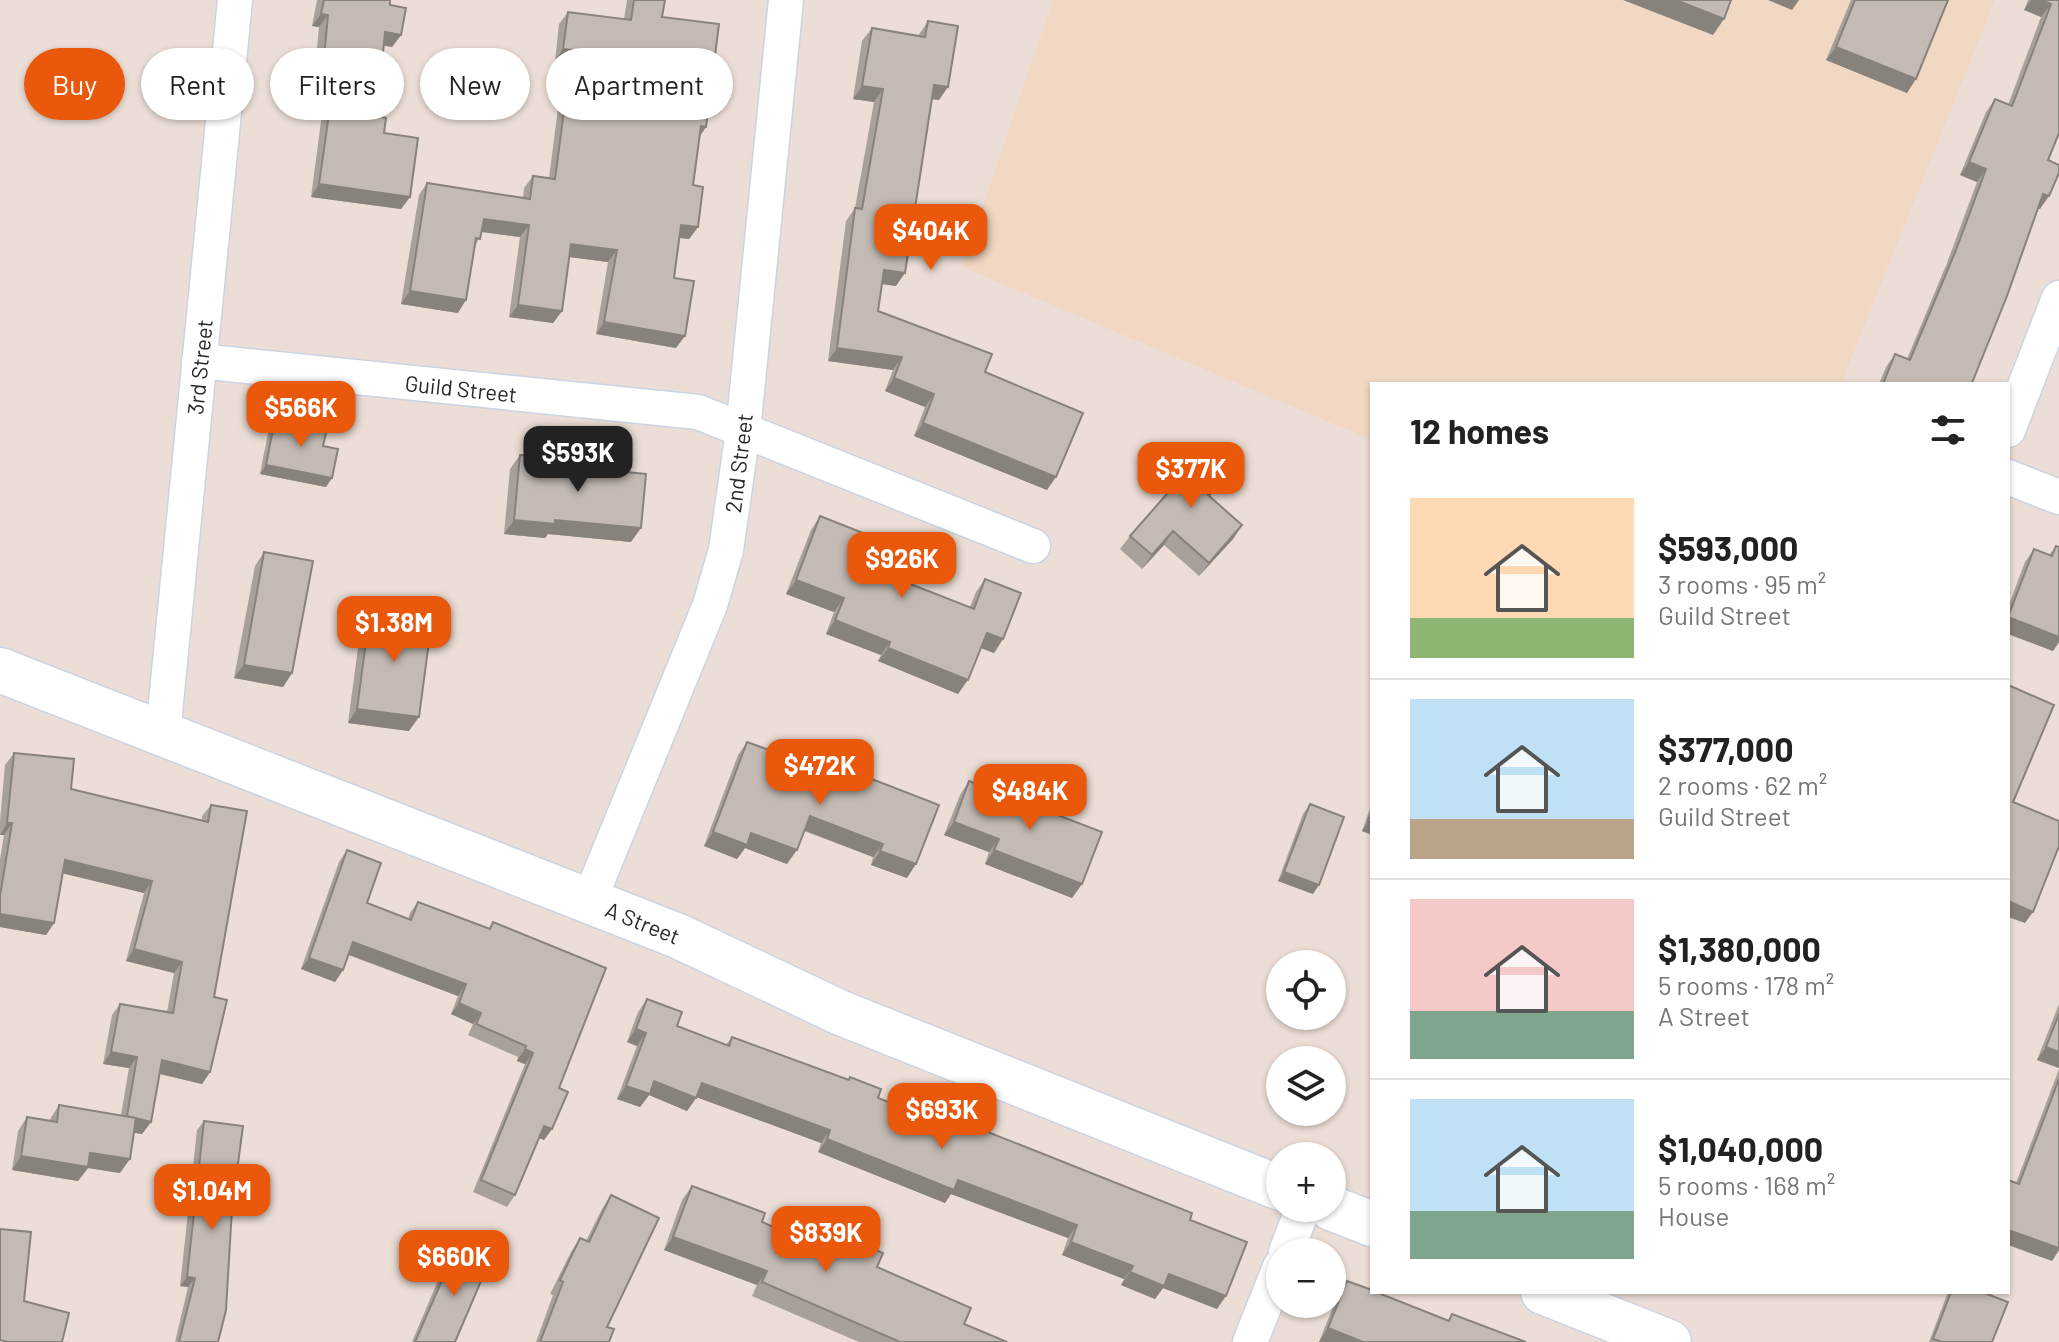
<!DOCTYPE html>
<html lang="en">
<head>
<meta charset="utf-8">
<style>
  body { margin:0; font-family:Barlow,sans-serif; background:#f2f2f2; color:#222; height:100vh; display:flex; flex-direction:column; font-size:30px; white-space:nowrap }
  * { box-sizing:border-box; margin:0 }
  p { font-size:26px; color:#767676 }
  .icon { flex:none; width:44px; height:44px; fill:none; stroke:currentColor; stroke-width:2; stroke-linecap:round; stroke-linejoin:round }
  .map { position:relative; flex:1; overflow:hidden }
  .drawer { position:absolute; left:1370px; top:382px; width:640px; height:912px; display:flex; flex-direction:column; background:#fff; border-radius:0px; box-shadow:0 2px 6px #0004 }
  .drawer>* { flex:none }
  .top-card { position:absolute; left:24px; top:48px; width:760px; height:72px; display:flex; gap:16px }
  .fabs { position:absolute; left:1266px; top:950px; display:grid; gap:16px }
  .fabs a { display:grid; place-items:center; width:80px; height:80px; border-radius:50%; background:#fff; box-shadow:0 2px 6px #0004; font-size:40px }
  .price { position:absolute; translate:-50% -68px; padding:0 18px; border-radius:16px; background:#ea580c; color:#fff; font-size:26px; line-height:52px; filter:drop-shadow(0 2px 4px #0008) }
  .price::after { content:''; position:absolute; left:50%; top:48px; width:24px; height:18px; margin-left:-12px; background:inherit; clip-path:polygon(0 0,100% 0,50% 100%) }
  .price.active { background:#222; color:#fff }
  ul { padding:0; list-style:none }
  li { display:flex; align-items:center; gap:24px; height:200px; padding:0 40px }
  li+li { border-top:2px solid #e0e0e0 }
  li span { display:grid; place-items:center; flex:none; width:224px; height:160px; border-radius:0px; color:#555 }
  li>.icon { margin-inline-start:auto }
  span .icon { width:96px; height:96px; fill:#fffc; stroke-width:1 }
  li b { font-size:34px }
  h2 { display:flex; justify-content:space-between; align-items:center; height:96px; padding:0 40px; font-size:34px }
  .chip { padding:0 28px; border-radius:36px; background:#fff; box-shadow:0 2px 6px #0004; font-size:28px; line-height:72px }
  .chip.active { background:#ea580c; color:#fff }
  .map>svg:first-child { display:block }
  .education { fill:#f0d8c3 }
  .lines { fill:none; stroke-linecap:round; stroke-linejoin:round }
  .street-casing { stroke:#cbd4e3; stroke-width:37 }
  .secondary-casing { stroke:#cbd4e3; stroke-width:47 }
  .street { stroke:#fff; stroke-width:34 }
  .secondary { stroke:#fff; stroke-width:44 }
  .wall { fill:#a8a09a }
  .shaded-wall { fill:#88827d }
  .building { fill:#c3bab3; stroke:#88827d; stroke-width:2 }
  .labels { text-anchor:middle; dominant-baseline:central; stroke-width:6; stroke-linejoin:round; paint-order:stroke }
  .street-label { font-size:22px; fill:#272727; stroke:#fff }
</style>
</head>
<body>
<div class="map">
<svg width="2059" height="1342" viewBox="0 0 2059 1342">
  <rect width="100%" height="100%" fill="#ecded6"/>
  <polygon class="education" points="1053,0 1995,0 1841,384 1372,384 1372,440 962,267"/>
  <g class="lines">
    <defs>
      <g id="street">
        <polyline points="199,361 698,412 1033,546"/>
        <polyline points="2008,430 2059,298"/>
        <polyline points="2008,477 2059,497"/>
        <polyline points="163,733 235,0"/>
        <polyline points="589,901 710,605 726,550 743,431 786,0"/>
        <polyline points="1286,1252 1303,1208"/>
        <polyline points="1250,1342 1280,1267"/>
      </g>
      <g id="secondary">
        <polyline points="0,670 678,936 841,1013 1280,1188"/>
        <polyline points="1331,1208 1372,1224"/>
        <polyline points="1543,1292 1669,1342"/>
      </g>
    </defs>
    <use href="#street" class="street-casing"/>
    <use href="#secondary" class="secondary-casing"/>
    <use href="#street" class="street"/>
    <use href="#secondary" class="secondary"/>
  </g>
  <g class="wall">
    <polygon points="317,0 390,0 390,5 401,35 392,47 383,45 377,116 410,197 401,209 311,197 325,91 313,90 319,27 312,26"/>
    <polygon points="627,0 665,0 662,17 699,138 693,185 698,227 689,239 679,238 674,278 676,348 596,334 608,262 569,257 562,311 553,323 509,317 520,237 482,232 475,246 458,313 401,304 419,195 427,183 523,198 524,188 533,176 549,178 564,62 555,61 559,24 568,12 624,19"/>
    <polygon points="1851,0 1948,0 1907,93 1826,60"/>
    <polygon points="2028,0 2059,0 2048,160 2040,209 2038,208 1972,383 1974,384 1879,384 1886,367 1895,354 1907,359 1947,263 1977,182 1960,175 1986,112 1995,99 2008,105 2041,17 2024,10"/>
    <polygon points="928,21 939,100 932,99 896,286 882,284 878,311 985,372 1047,490 914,436 925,407 885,391 893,370 828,361 846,221 855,208 874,102 853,99 862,41 872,28 918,36"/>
    <polygon points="275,419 323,446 326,487 260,474 269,428"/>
    <polygon points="520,455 564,466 631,542 548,534 545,538 504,534 510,469"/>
    <polygon points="1173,472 1220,484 1210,496 1242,525 1233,539 1199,576 1164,545 1142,569 1120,549 1130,536 1169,491 1163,486"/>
    <polygon points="820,516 900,580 970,607 976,592 985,579 1003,639 994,653 981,648 958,694 878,661 881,655 826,634 834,612 786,594 811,530"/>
    <polygon points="2056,546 2059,547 2059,642 2053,651 2008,634 2008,607 2025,562 2034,549 2049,555"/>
    <polygon points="264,552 292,673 283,687 234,678 255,566"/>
    <polygon points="370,611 409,731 348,723 361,625"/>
    <polygon points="747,742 787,771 829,786 831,780 841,767 907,878 871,865 873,857 804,831 787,864 745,848 737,859 704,846 738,755"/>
    <polygon points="14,753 71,789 202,821 202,816 211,805 214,997 210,1072 202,1084 159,1074 151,1122 142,1134 134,1133 120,1173 88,1168 78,1181 12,1170 18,1131 27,1117 49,1121 59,1105 121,1115 129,1068 103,1064 112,1015 120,1004 167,1012 174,973 126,961 144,893 63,873 54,923 46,935 0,927 0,859 4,835 0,835 0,821 5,765"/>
    <polygon points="969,781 1082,884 1072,898 985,864 989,852 944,835 960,795"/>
    <polygon points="1372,803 1372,835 1362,831"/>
    <polygon points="1310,804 1313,894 1278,881 1303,814"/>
    <polygon points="347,850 367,903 408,919 410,913 418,902 489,928 493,922 559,1088 552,1129 544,1140 539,1138 515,1195 507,1207 473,1192 525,1064 517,1061 518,1057 468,1035 473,1024 451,1014 458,996 348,955 343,970 335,982 301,969 339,862"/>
    <polygon points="647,999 677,1026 726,1045 732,1037 848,1080 850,1077 878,1098 936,1120 940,1113 1190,1220 1217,1309 1163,1288 1155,1299 1121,1285 1124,1279 1062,1255 1068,1238 951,1194 945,1203 818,1152 821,1143 697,1097 687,1111 649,1095 640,1107 617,1099 637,1046 627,1042 638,1012"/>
    <polygon points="2059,1004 2059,1068 2037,1060"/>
    <polygon points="2059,1069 2059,1250 2052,1261 2016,1183"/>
    <polygon points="204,1121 232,1209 218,1342 175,1342 188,1287 180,1286 197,1130"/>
    <polygon points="692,1186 762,1222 834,1254 845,1237 877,1267 964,1324 1007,1342 859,1342 752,1296 757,1285 664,1250 682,1200"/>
    <polygon points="611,1195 607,1327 609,1342 536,1342 553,1295 550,1294 571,1252 580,1238 586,1241 602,1209"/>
    <polygon points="457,1246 455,1342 412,1342 447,1259"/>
    <polygon points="1347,1281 1448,1320 1452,1314 1526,1342 1319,1342 1338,1294"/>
    <polygon points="1948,1292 1982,1292 1992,1342 1929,1342"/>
  </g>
  <g class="shaded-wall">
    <polygon points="1623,0 1676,0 1724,19 1713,35"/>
    <polygon points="1768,0 1799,0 1792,10"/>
    <polygon points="2031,0 2041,0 2051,4 2041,17 2024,10"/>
    <polygon points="321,14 328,15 319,27 312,26"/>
    <polygon points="385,32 401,35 392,47 376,44"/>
    <polygon points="1836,47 1916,79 1907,93 1826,60"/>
    <polygon points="563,49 572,50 564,62 555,61"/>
    <polygon points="322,78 334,79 325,91 313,90"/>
    <polygon points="934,85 948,87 939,100 925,98"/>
    <polygon points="862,86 883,89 874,102 853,99"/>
    <polygon points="701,126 706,127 698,139"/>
    <polygon points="1969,162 1986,169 1977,182 1960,175"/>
    <polygon points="319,184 410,197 401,209 311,197"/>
    <polygon points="2043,194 2049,196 2040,209 2034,207"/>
    <polygon points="484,219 529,225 520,237 475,231"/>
    <polygon points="681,225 698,227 689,239 673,237"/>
    <polygon points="571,244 617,250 608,262 562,256"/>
    <polygon points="884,270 905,273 896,286 875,283"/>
    <polygon points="410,291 466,300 458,313 401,304"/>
    <polygon points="518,305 562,311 553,323 509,317"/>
    <polygon points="604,322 685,336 676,348 596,334"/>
    <polygon points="837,348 902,357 893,370 828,361"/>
    <polygon points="894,378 934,394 925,407 885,391"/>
    <polygon points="923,423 1056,477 1047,490 914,436"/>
    <polygon points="266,465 332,478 326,487 260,474"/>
    <polygon points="1230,471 1220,484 1199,509 1208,495"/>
    <polygon points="514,520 555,520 641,528 631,542 548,534 545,538 504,534"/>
    <polygon points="1242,525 1233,539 1199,576 1209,563"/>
    <polygon points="1173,531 1164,545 1142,569 1152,555"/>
    <polygon points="796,580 844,598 834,612 786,594"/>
    <polygon points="2008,617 2059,637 2059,642 2053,651 2008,634"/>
    <polygon points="835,620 890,642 881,655 826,634"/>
    <polygon points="987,633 1003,639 994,653 978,647"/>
    <polygon points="888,648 968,680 958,694 878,661"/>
    <polygon points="244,665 292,673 283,687 234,678"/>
    <polygon points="357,709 419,717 409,731 348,723"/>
    <polygon points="810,816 883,844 873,857 801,829"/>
    <polygon points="1368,821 1372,823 1372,835 1362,831"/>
    <polygon points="954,822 999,839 989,852 944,835"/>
    <polygon points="7,823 12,823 4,835 0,835"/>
    <polygon points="713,832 751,833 797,850 787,864 745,848 737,859 704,846"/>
    <polygon points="994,850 1082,884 1072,898 985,864"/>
    <polygon points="880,851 916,864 907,878 871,865"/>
    <polygon points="65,860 152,881 144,893 57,872"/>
    <polygon points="1284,872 1319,885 1313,894 1278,881"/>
    <polygon points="2008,901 2033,912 2025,923 2008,917"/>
    <polygon points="0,914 54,923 46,935 0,927"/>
    <polygon points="353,942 466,984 458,996 345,953"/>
    <polygon points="134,949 182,962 174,973 126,961"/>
    <polygon points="309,958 343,970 335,982 301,969"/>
    <polygon points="459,1003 481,1013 473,1024 451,1014"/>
    <polygon points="636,1029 646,1033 637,1046 627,1042"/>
    <polygon points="2046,1047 2059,1052 2059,1068 2037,1060"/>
    <polygon points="525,1049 533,1053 525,1064 517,1061"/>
    <polygon points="111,1052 137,1057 129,1068 103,1064"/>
    <polygon points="162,1060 210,1072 202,1084 153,1072"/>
    <polygon points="654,1081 696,1098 687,1111 649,1095 640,1107 617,1099 626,1086"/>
    <polygon points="702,1083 830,1130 821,1143 693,1096"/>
    <polygon points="126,1118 151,1122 142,1134 118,1130"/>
    <polygon points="544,1126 552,1129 544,1140 537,1137"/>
    <polygon points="827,1139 958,1180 1077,1225 1068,1238 951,1194 945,1203 818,1152"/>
    <polygon points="90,1153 130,1159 120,1173 88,1168 78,1181 12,1170 21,1156"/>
    <polygon points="2008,1230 2059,1248 2059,1250 2052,1261 2008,1245"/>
    <polygon points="673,1237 767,1271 757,1285 664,1250"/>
    <polygon points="1071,1242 1133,1266 1124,1279 1062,1255"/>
    <polygon points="1130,1272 1169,1274 1226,1296 1217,1309 1163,1288 1155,1299 1121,1285"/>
    <polygon points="187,1277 195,1278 188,1287 180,1286"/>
    <polygon points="1328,1328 1363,1342 1319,1342"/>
  </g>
  <g class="building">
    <polygon points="324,0 390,0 390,5 406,8 401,35 385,32 377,116 386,118 384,133 418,138 410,197 319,184 334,79 322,78 328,15 321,14"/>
    <polygon points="634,0 665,0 662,17 719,24 706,127 701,126 693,185 703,187 698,227 681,225 674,278 694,281 685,336 604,322 617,250 571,244 562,311 518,305 529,225 484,219 480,239 476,238 466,300 410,291 427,183 530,199 533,176 555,179 572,50 563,49 568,12 631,20"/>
    <polygon points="1676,0 1731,0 1724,19"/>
    <polygon points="1855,0 1948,0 1916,79 1836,47"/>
    <polygon points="2041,0 2059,0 2059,133 2048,160 2059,165 2059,173 2049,196 2043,194 2007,296 1972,383 1974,384 1883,384 1895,354 1910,360 1956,250 1986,169 1969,162 1995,99 2012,106 2051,4"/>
    <polygon points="928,21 958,26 948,87 934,85 905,273 884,270 878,311 992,354 985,372 1083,413 1056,477 923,423 934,394 894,378 902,357 837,348 855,208 862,209 883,89 862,86 872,28 925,37"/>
    <polygon points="275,419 327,429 323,446 338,449 332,478 266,465"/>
    <polygon points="1199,444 1230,471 1208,495 1242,525 1209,563 1173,531 1152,555 1130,536 1180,479 1173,472"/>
    <polygon points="520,455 564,460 564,466 646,474 641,528 555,520 555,524 514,520"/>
    <polygon points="820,516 911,552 900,580 974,609 985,579 1021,593 1003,639 987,633 968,680 888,648 890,642 835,620 844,598 796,580"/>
    <polygon points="2056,546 2059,547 2059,637 2008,617 2034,549 2052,556"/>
    <polygon points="264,552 313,561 292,673 244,665"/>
    <polygon points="370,611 432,619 419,717 357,709"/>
    <polygon points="2008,685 2054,705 2013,802 2059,821 2059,846 2033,912 2008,901"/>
    <polygon points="747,742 791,758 787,771 833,788 841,767 939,805 916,864 880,851 883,844 810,816 797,850 751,833 747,845 713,832"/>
    <polygon points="14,753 74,759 71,789 208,822 211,805 247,811 214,997 227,1000 210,1072 162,1060 151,1122 127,1116 137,1057 111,1052 120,1004 173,1013 182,962 134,949 152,881 65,860 54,923 0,914 0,896 12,823 7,823"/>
    <polygon points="969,781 1102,832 1082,884 994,850 999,839 954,822"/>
    <polygon points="1310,804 1344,817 1319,885 1284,872"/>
    <polygon points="1372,811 1372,823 1368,821"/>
    <polygon points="347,850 381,863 367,903 411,920 418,902 490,929 493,922 606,968 559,1088 568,1092 552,1129 544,1126 515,1195 481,1180 533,1053 525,1049 526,1046 476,1024 481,1013 459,1003 466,984 353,942 343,970 309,958"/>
    <polygon points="647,999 682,1012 677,1026 729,1046 732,1037 849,1080 850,1077 881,1089 878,1098 937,1121 940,1113 1192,1213 1190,1220 1247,1242 1226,1296 1169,1274 1164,1286 1130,1272 1133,1266 1071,1242 1077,1225 958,1180 954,1190 827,1139 830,1130 702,1083 696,1098 654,1081 650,1094 626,1086 646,1033 636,1029"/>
    <polygon points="2059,1014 2059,1052 2046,1047"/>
    <polygon points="2059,1079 2059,1248 2008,1230 2008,1180 2019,1184"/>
    <polygon points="59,1105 136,1118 130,1159 90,1153 88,1167 21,1156 27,1117 57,1122"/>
    <polygon points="204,1121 243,1126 232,1209 226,1310 218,1342 179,1342 195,1278 187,1277"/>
    <polygon points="692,1186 765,1213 762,1222 837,1255 845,1237 883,1253 877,1267 971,1308 964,1324 1007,1342 900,1342 762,1282 767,1271 673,1237"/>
    <polygon points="611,1195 659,1218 607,1327 614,1329 609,1342 540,1342 563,1282 560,1280 580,1238 589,1242"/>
    <polygon points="0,1229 31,1232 24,1301 69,1313 62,1342 8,1342 0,1340"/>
    <polygon points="457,1246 490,1260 455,1342 415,1342"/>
    <polygon points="1347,1281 1372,1290 1372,1292 1376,1292 1449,1321 1452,1314 1526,1342 1363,1342 1328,1328"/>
    <polygon points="1951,1292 1982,1292 2008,1302 1992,1342 1942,1342 1933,1339"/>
  </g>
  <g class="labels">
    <g class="street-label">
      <text transform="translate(199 367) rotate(-84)">3rd Street</text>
      <text transform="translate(461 388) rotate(6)">Guild Street</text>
      <text transform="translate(738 463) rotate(-83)">2nd Street</text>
      <text transform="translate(643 922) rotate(22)">A Street</text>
    </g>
  </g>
</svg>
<div class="fabs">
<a><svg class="icon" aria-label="locate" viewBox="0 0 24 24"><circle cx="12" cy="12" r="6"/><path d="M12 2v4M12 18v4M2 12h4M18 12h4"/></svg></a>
<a><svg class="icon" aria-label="layers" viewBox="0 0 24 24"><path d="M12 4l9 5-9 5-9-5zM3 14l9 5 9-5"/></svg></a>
<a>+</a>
<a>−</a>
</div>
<b class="price" style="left:931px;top:272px">$404K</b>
<b class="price" style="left:301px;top:449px">$566K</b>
<b class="price active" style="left:578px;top:494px">$593K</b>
<b class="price" style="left:1191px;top:510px">$377K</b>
<b class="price" style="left:902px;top:600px">$926K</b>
<b class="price" style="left:394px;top:664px">$1.38M</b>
<b class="price" style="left:820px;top:807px">$472K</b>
<b class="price" style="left:1030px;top:832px">$484K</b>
<b class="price" style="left:942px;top:1151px">$693K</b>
<b class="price" style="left:212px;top:1232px">$1.04M</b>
<b class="price" style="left:826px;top:1274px">$839K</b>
<b class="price" style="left:454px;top:1298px">$660K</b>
<div class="top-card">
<a class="chip active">Buy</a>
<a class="chip">Rent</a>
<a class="chip">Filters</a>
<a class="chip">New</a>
<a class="chip">Apartment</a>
</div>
<section class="drawer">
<h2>12 homes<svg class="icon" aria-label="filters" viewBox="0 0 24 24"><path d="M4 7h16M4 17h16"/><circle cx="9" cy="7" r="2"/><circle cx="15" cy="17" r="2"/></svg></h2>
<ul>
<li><span style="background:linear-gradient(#ffd9b3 75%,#8fb573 0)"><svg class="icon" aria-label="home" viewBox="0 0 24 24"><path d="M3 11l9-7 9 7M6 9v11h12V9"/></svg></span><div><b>$593,000</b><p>3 rooms · 95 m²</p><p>Guild Street</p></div></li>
<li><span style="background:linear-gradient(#bfe0f5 75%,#b9a48a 0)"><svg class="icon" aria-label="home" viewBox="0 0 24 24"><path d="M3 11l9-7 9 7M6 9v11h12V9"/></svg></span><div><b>$377,000</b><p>2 rooms · 62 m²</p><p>Guild Street</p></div></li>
<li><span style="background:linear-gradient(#f6c9c9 70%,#7fa58c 0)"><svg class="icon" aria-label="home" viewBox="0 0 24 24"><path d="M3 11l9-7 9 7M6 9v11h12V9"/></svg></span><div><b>$1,380,000</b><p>5 rooms · 178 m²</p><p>A Street</p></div></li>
<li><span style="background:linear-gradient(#bfe0f5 70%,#7fa58c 0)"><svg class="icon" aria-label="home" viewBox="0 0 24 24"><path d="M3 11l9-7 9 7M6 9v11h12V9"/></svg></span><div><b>$1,040,000</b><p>5 rooms · 168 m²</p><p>House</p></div></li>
</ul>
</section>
</div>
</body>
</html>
